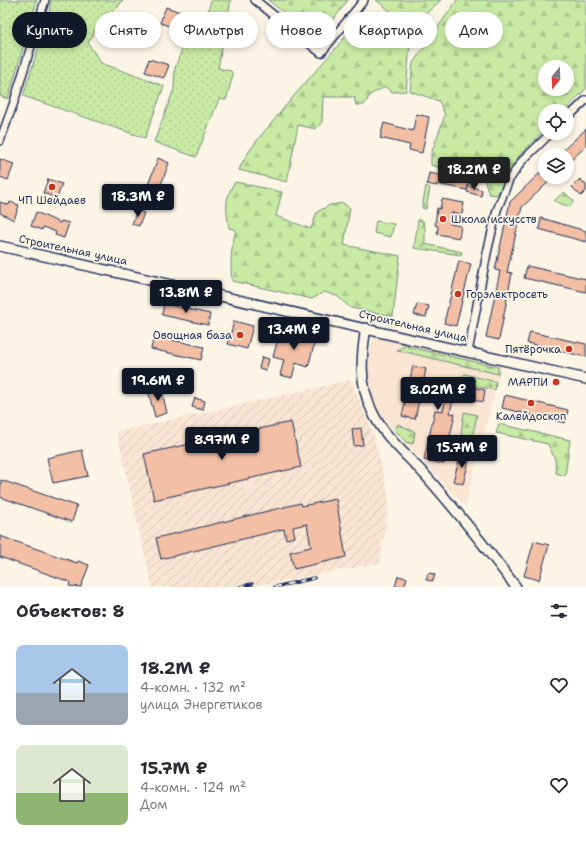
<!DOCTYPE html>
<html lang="ru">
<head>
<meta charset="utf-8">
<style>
  body { margin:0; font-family:"Shantell Sans",sans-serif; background:#f2f2f3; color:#2b2b33; height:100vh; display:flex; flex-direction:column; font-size:15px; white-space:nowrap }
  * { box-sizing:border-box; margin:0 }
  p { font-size:13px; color:#7c7c81 }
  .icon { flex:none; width:22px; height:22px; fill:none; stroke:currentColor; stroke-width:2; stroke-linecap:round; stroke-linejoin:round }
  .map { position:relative; height:587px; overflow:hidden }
  .panel { display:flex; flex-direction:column; background:#fff; flex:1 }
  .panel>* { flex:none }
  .guide { position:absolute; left:12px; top:12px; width:562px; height:36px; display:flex; gap:8px }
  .needle { width:26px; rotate:199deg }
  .fabs { position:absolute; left:538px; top:60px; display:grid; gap:8px }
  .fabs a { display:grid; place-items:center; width:36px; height:36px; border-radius:50%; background:#fff; box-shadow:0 2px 6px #0003; font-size:20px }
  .price { position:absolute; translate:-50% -34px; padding:0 9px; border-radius:4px; background:#111827; color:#fff; font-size:13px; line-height:26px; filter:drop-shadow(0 1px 2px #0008) }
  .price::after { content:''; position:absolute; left:50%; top:24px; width:12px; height:9px; margin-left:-6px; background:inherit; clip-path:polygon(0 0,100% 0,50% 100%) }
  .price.active { background:#222; color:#fff }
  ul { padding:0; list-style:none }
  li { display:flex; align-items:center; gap:12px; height:100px; padding:0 16px }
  li span { display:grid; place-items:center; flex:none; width:112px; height:80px; border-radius:8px; color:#555 }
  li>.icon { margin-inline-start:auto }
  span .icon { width:48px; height:48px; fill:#fffc; stroke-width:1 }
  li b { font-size:17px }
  h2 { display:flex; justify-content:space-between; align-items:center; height:48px; padding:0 16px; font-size:17px }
  .chip { padding:0 14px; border-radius:18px; background:#fff; box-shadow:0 2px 6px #0003; font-size:14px; line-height:36px }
  .chip.active { background:#111827; color:#fff }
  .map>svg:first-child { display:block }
  .built { fill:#f9e5d2 }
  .industrial { fill:url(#industrial-furrows) }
  .forest { fill:url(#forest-firs); stroke:#728c80; fill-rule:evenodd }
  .garden { fill:url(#garden-dots); stroke:#728c80 }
  .pitch { fill:#c8eaa3; stroke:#728c80 }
  .building { fill:#f3bfa5; stroke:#1b2f5e }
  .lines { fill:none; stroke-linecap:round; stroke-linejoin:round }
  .minor-casing { stroke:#1b2f5e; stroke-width:10 }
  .tertiary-casing { stroke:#1b2f5e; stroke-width:12 }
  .minor { stroke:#fcf5e5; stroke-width:7 }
  .tertiary { stroke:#fcf5e5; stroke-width:9 }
  .rail-casing { stroke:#1b2f5e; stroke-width:3.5 }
  .rail { stroke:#fcf5e5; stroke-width:2; stroke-dasharray:6; stroke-linecap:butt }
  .poi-dot { fill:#c8321e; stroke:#fcf5e5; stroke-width:1.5 }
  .labels { text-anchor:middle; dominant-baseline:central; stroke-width:3.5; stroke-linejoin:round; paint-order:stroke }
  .poi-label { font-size:11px; fill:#1b2f5e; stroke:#fcf5e5; text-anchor:end }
  .street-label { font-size:11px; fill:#1b2f5e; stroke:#fcf5e5 }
</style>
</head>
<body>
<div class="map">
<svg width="586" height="587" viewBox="0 0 586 587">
  <defs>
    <pattern id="industrial-furrows" width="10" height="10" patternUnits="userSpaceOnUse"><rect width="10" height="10" fill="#f9e5d2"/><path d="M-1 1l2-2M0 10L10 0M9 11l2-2" fill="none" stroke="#d5c5b7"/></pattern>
    <pattern id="forest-firs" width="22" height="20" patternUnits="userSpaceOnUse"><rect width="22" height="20" fill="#c8eaa3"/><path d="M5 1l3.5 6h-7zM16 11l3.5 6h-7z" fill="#abc98f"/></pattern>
    <pattern id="garden-dots" width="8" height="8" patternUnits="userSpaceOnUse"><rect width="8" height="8" fill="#c8eaa3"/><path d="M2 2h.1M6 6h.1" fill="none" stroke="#abc98f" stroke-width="1.8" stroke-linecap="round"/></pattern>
  </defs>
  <rect width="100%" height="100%" fill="#fcf5e5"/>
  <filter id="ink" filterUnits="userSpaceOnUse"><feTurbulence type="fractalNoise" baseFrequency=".025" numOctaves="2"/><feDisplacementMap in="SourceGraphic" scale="8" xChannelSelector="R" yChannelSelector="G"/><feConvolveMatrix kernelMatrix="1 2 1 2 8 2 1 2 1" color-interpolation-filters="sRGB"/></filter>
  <g filter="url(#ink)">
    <polygon class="built" points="375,334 502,365 465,506 392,429 372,402 366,360"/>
    <polygon class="industrial" points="351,380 374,436 389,499 380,563 249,587 152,587 117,432"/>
    <g class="forest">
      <polygon points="268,0 348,0 318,40"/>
      <path d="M376,0H441L420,19L411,33L406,91L393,92L385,87L371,94L364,105H356L354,97H323L322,122L316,129L298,125L287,182L239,170C246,153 258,139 270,125C298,89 330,57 358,21L390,40L403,21Z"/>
      <path d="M457,0H586V89L564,111H545V130L518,157L497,195L489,194L484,179L431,165V154L445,115L439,101L410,91L413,63ZM545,67H567V89H545Z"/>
      <path d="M235,182L282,192L276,216L311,229L317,212L330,205L343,203L350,208L344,245L400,256L393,316L351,308L337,296L324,292L312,299L232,281C230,263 231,247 236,230L229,228C226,208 224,198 235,182Z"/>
      <polygon points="426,186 430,188 426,209 422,208"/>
      <polygon points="564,192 574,201 570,207 554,201"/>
      <polygon points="418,220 423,221 425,228 425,244 462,252 461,255 414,248"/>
      <polygon points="405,346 498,367 498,374 397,350"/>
      <polygon points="465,374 496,382 495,390 456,382"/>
      <polygon points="464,412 477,415 472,438 461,434"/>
      <polygon points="398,424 415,432 413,444 406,442 395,430"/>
      <polygon points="499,424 570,440 565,476 556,473 555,459 548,444 496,433"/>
    </g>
    <g class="garden">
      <polygon points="0,0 37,0 8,99 0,96"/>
      <polygon points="51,0 123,0 117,8 104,15 88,43 101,63 164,86 145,138 23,96 49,14"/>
      <polygon points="211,0 231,0 218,68 231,71 233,75 226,100 219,99 196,157 154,142 174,89 175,68 182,49 203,33"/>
    </g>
    <polygon class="pitch" points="376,221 394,224 391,237 374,233"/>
    <g class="building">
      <polygon points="166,7 189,15 183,31 160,23"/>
      <polygon points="381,22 387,27 383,33 377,28"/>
      <polygon points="149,59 169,65 164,78 145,72"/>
      <polygon points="416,114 429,117 422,153 409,150 410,145 380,138 384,123 413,131"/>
      <polygon points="586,129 586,146 567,164 567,155 558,155"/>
      <polygon points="158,158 169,163 159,190 148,185"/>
      <polygon points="0,159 14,164 8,180 0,177"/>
      <polygon points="545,168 545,177 554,177 522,207 507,272 512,273 499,340 486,337 500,271 495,270 510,202"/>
      <polygon points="429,173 469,181 467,190 437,184 437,186 427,184"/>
      <polygon points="48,179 62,184 57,198 43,193"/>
      <polygon points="580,179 586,185 586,191 581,196 572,187"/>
      <polygon points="468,186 482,190 481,196 467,192"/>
      <polygon points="442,199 464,203 462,214 451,213 450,224 461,226 459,238 437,234 438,226 435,225 437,208 440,209"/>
      <polygon points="0,202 9,205 10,202 19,205 14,220 0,213"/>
      <polygon points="137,210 144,213 139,226 132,224"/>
      <polygon points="36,212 60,223 61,221 69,223 64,238 55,235 56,232 43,227 42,230 31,226"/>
      <polygon points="541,218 586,231 586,242 539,229"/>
      <polygon points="459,261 471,264 456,326 444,323"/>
      <polygon points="527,266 586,279 586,292 524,278"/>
      <polygon points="164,304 210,314 208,325 162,315"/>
      <polygon points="417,304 429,306 426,317 414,315"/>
      <polygon points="234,321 253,326 247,349 228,344"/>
      <polygon points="281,328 316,338 308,367 296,363 292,378 280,375 284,360 273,357"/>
      <polygon points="530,332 586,344 586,357 527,343"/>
      <polygon points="154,336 204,347 201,360 151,349"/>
      <polygon points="262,357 269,359 266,370 259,368"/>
      <polygon points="413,366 426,369 424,379 440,382 441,380 485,390 483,402 454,396 450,413 455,414 444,464 424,460 435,410 443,411 447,394 438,392 438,390 422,386 415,419 402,416"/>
      <polygon points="161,387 167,413 155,417 148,390"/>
      <polygon points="505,395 568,410 565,423 502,408"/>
      <polygon points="195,398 205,401 203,410 192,407"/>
      <polygon points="291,422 301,467 154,500 144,454"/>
      <polygon points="361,428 363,445 354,446 352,429"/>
      <polygon points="82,450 88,476 53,483 47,458"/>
      <polygon points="461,454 470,457 463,484 453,481"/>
      <polygon points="1,480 77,506 72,522 0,497"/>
      <polygon points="336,499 346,557 294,569 290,552 311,547 307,524 293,527 295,537 286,539 284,529 161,559 156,538 301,503 302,506"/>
      <polygon points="0,536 77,563 78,561 89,565 81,587 69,586 70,582 0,557"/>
      <polygon points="534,541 549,545 539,580 524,576"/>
      <polygon points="428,573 435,574 433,581 426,580"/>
      <polygon points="398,576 407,578 404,587 395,587"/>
    </g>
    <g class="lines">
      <defs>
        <g id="minor">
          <polyline points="255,0 321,53 364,0"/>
          <polyline points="567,118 586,100"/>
          <polyline points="0,141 14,102 45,0"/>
          <polyline points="468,352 487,253 497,210 509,180 522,161 551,133"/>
        </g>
        <g id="tertiary">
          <polyline points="0,246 586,379"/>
          <path d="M366,328C361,356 359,384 372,411C383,436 408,456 426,476C458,512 487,549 516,587"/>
        </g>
      </defs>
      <use href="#minor" class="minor-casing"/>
      <use href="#tertiary" class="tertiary-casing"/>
      <use href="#minor" class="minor"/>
      <use href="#tertiary" class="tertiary"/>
      <defs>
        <g id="rail">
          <polyline points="240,587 252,584"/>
          <polyline points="275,587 314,578"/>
        </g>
      </defs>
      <use href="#rail" class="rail-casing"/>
      <use href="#rail" class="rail"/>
    </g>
  </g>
  <g class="poi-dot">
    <circle cx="52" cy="187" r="4"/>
    <circle cx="443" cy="219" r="4"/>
    <circle cx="458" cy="294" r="4"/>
    <circle cx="240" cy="335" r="4"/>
    <circle cx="569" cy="349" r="4"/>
    <circle cx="556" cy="382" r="4"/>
    <circle cx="531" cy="403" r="4"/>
  </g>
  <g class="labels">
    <g class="poi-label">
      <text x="52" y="200" text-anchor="middle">ЧП Шейдаев</text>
      <text x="451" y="219" text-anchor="start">Школа искусств</text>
      <text x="466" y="294" text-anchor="start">Горэлектросеть</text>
      <text x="232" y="335">Овощная база</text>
      <text x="561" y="349">Пятёрочка</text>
      <text x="548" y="382">МАРПИ</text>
      <text x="531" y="416" text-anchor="middle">Калейдоскоп</text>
    </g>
    <g class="street-label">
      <text transform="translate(73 250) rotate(12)">Строительная улица</text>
      <text transform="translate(413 326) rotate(13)">Строительная улица</text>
    </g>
  </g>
</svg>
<div class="fabs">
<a><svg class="needle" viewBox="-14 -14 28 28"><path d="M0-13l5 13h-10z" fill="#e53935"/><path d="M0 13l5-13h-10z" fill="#7c7c81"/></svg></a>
<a><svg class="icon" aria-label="locate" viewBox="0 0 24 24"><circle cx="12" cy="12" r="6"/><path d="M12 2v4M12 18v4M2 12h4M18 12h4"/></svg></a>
<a><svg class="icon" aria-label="layers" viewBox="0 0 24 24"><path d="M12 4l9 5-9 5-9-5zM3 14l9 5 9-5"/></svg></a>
</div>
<b class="price active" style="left:474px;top:191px">18.2M ₽</b>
<b class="price" style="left:138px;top:218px">18.3M ₽</b>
<b class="price" style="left:186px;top:314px">13.8M ₽</b>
<b class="price" style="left:294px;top:351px">13.4M ₽</b>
<b class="price" style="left:158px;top:402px">19.6M ₽</b>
<b class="price" style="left:438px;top:411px">8.02M ₽</b>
<b class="price" style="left:222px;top:461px">8.97M ₽</b>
<b class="price" style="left:462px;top:469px">15.7M ₽</b>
<div class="guide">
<a class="chip active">Купить</a>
<a class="chip">Снять</a>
<a class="chip">Фильтры</a>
<a class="chip">Новое</a>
<a class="chip">Квартира</a>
<a class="chip">Дом</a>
</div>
</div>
<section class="panel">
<h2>Объектов: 8<svg class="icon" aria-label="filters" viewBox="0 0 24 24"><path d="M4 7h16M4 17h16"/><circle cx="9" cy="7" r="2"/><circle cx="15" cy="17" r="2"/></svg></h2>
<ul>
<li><span style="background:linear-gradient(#a9c7e8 60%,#9aa5b1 0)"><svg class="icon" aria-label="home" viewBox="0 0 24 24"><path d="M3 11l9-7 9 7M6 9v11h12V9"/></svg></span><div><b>18.2M ₽</b><p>4-комн. · 132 m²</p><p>улица Энергетиков</p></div><svg class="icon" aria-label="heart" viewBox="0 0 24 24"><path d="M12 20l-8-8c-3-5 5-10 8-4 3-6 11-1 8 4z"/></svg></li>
<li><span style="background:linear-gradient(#dfe7d0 60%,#8fb573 0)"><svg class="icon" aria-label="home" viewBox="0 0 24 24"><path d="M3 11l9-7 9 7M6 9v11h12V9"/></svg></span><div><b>15.7M ₽</b><p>4-комн. · 124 m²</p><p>Дом</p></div><svg class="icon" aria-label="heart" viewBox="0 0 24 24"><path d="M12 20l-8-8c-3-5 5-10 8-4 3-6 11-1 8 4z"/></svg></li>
</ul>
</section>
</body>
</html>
